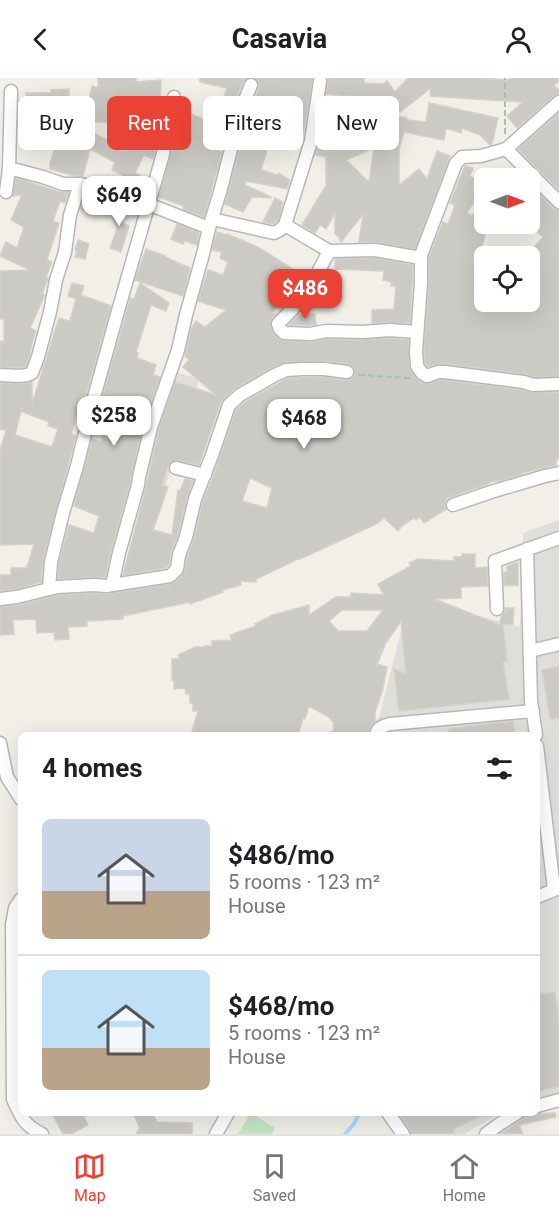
<!DOCTYPE html>
<html lang="en">
<head>
<meta charset="utf-8">
<style>
  body { margin:0; font-family:Roboto,sans-serif; background:#f6f6f6; color:#202124; height:100vh; display:flex; flex-direction:column; font-size:22px; white-space:nowrap }
  * { box-sizing:border-box; margin:0 }
  p { font-size:20px; color:#757577 }
  .icon { flex:none; width:33px; height:33px; fill:none; stroke:currentColor; stroke-width:2; stroke-linecap:round; stroke-linejoin:round }
  .map { position:relative; flex:1; overflow:hidden }
  .panel { position:absolute; left:18px; top:654px; width:522px; height:384px; display:flex; flex-direction:column; background:#fff; border-radius:9px; box-shadow:0 6px 24px #0002 }
  .panel>* { flex:none }
  .top-card { position:absolute; left:18px; top:18px; width:524px; height:54px; display:flex; gap:12px }
  .needle { width:39px; rotate:90deg }
  .fabs { position:absolute; left:474px; top:90px; display:grid; gap:12px }
  .fabs a { display:grid; place-items:center; width:66px; height:66px; border-radius:9px; background:#fff; box-shadow:0 6px 24px #0002; font-size:30px }
  .price { position:absolute; translate:-50% -51px; padding:0 14px; border-radius:12px; background:#fff; color:#222; font-size:20px; line-height:39px; filter:drop-shadow(0 2px 3px #0008) }
  .price::after { content:''; position:absolute; left:50%; top:36px; width:18px; height:14px; margin-left:-9px; background:inherit; clip-path:polygon(0 0,100% 0,50% 100%) }
  .price.active { background:#ea4335; color:#fff }
  ul { padding:0; list-style:none }
  li { display:flex; align-items:center; gap:18px; height:150px; padding:0 24px }
  li+li { border-top:2px solid #e0e0e0 }
  li span { display:grid; place-items:center; flex:none; width:168px; height:120px; border-radius:9px; color:#555 }
  li>.icon { margin-inline-start:auto }
  span .icon { width:72px; height:72px; fill:#fffc; stroke-width:1 }
  li b { font-size:26px }
  h2 { display:flex; justify-content:space-between; align-items:center; height:72px; padding:0 24px; font-size:26px }
  .tag { padding:0 21px; border-radius:9px; background:#fff; box-shadow:0 6px 24px #0002; font-size:21px; line-height:54px }
  .tag.active { background:#ea4335; color:#fff }
  header { display:flex; justify-content:space-between; align-items:center; height:78px; padding:0 24px; background:#fff; font-size:27px; font-weight:700 }
  .tab-bar { display:flex; justify-content:space-around; align-items:center; height:84px; border-top:2px solid #e0e0e0; background:#fff; font-size:16px; color:#757577 }
  .tab-bar a { display:grid; justify-items:center; gap:3px }
  .tab-bar .active { color:#ea4335 }
  .map>svg:first-child { display:block }
  .industrial { fill:#e0deda }
  .education { fill:#e1ded6 }
  .green { fill:#c5e8c5 }
  .lines { fill:none; stroke-linecap:round; stroke-linejoin:round }
  .stream { stroke:#aadaff; stroke-width:4 }
  .building { fill:#cccac5; stroke:#d6d1c6; stroke-width:1.5; fill-rule:evenodd }
  .minor-casing { stroke:#b5b8bc; stroke-width:15 }
  .path { stroke:#9cc7a9; stroke-width:2; stroke-dasharray:6 3; stroke-linecap:butt }
  .minor { stroke:#fff; stroke-width:12 }
</style>
</head>
<body>
<header><svg class="icon" aria-label="back" viewBox="0 0 24 24"><path d="M15 5l-7 7 7 7"/></svg>Casavia<svg class="icon" aria-label="person" viewBox="0 0 24 24"><circle cx="12" cy="8" r="4"/><path d="M4 21q1-7 8-7t8 7"/></svg></header>
<div class="map">
<svg width="559" height="1056" viewBox="0 0 559 1056">
  <rect width="100%" height="100%" fill="#f1efe8"/>
  <g class="industrial">
    <polygon points="559,442 559,1015 537,1020 537,657 348,657 379,640 404,541 435,517 450,530 520,549 523,455"/>
    <polygon points="392,1035 500,1035 464,1056 407,1056"/>
  </g>
  <polygon class="education" points="175,294 199,301 165,410 141,403"/>
  <polygon class="green" points="251,1035 275,1050 272,1056 238,1056"/>
  <g class="lines">
    <g class="stream">
      <polyline points="377,583 383,568"/>
      <polyline points="328,657 337,652"/>
      <polyline points="345,1056 353,1047 360,1035"/>
    </g>
  </g>
  <g class="building">
    <path d="M98,0H136V4L161,2L160,26L155,25L154,47H159L155,74L153,81L144,77L135,95L140,98L133,111L118,106L123,97L112,92L115,84L90,71L83,98H75L50,91V85L56,67L73,68L74,49H30L24,45V49H18L19,22L26,24V15H51V12L69,11V21L88,27L92,8L98,10ZM72,43L128,45L127,74L114,66Z"/>
    <polygon points="200,0 247,0 243,4 234,26 230,41 217,37 227,10 200,4"/>
    <polygon points="255,0 313,0 301,67 277,66 277,67 269,65 261,92 278,97 279,95 290,102 287,111 246,103 245,107 271,119 271,120 252,119 243,134 225,126 250,32 259,10 259,5"/>
    <path d="M328,0H364V5L384,6L387,3L395,14L408,0H474L509,2L511,0H559V3L554,7L559,13V16L554,18L517,50L507,38L523,24L430,18L431,10L395,38L407,40V42L426,44L429,25L498,40L492,66L490,67L480,57L462,50L461,55L446,50L444,62L404,54L399,72V107L419,91L427,101L437,73L450,78L415,171L376,164H359L363,136L341,164L338,158L335,156V135L326,151L320,147L315,155L302,147L325,109H326V79L315,77L319,64L323,37H340V50L351,55L368,42L365,37L385,22L362,21V19L326,16ZM374,70L369,104L346,82Z"/>
    <polygon points="181,32 205,42 206,41 216,44 210,62 214,63 211,70 222,74 204,139 183,131 184,128 159,119 172,69 175,70 180,50 175,48"/>
    <polygon points="559,35 559,112 518,71"/>
    <polygon points="465,88 473,90 470,98 484,106 484,112 467,134 471,138 484,126 484,146 488,146 480,175 484,175 484,224 530,224 530,174 543,159 529,146 540,135 530,124 530,106 553,130 559,132 559,298 534,299 525,296 446,286 438,286 428,289 425,285 424,273 429,205 429,179 443,144 448,146 455,127 450,125"/>
    <polygon points="16,100 60,114 69,114 65,125 60,123 53,143 59,145 47,182 52,184 46,199 48,200 47,203 42,216 45,217 44,219 30,250 36,253 32,265 30,276 26,289 20,290 0,289 0,263 4,264 4,241 0,241 0,193 30,192 0,178 6,164 17,170 24,149 11,142 22,117 13,118"/>
    <polygon points="85,119 100,125 96,136 81,131"/>
    <polygon points="275,120 283,124 278,143 273,146 264,144 263,144"/>
    <polygon points="109,125 124,127 122,145 129,148 121,174 110,170 117,151"/>
    <polygon points="177,146 199,155 197,167 185,163 183,166 171,161"/>
    <path d="M217,154L226,157L227,156L258,169L293,191L279,217L281,218L272,236H276L270,244L272,254L279,261L284,263L311,264L327,261L363,262L390,260L409,262V289L416,300L423,305L429,306L439,302H444L522,312L533,315L559,314V381H556V387L522,395V396L498,403H493L486,407L450,419L446,422L445,426L446,431L443,433L424,445L420,439L416,442L414,440L402,448L398,453L384,440L376,446L300,481V480L256,501V504L240,503L241,507L222,512L223,514L190,526V524L123,538V541L87,543V548L68,549L69,561L55,562L54,554L37,555L36,541L13,542L14,556L0,557V529L19,527L58,517L94,515L107,516L171,506L175,504L185,493L187,479L194,461L203,423L213,399L236,332L245,324L288,300L323,299L347,302L351,301L354,298L355,294L354,290L348,286L324,283L286,284L271,290L234,311L221,324L199,387L177,382L169,385L162,407L168,409L153,452L172,457L178,412L180,413L185,401L193,403L187,419L178,457L171,474L169,487L166,490L123,497L146,409L159,351L175,304L216,317L183,289L189,282L185,278L191,251L196,243L205,249L226,232L198,223L208,192L223,197L228,184L220,180L222,174L212,172ZM250,400L272,410L267,430L242,423Z"/>
    <polygon points="78,162 89,166 85,181 75,179 77,173 75,172"/>
    <polygon points="146,171 166,178 165,179 190,190 183,218 135,202"/>
    <polygon points="374,180 413,187 410,245 390,244 372,245 372,232 394,231 396,208 391,208 392,204 383,202 384,193 335,191 335,181"/>
    <path d="M72,205L84,208L81,217L111,228L85,320L82,319L71,356L76,358L43,482L41,504L16,511L0,513V497H11V490H27V487H28L34,466L0,467V373L6,352L0,351V305L21,306L32,304V326L59,240L69,243L70,242L76,221L68,218ZM21,333L49,344L48,348L58,351L52,369L15,357Z"/>
    <polygon points="140,205 169,225 166,233 151,227 136,274 138,275 137,280 156,287 153,297 160,299 143,347 130,405 111,473 105,500 94,499 58,501 59,485 69,447 94,455 99,438 74,428 92,361 101,364 103,359 107,361 119,335 101,324 130,222 130,220 134,221"/>
    <polygon points="315,236 316,247 289,247 298,237"/>
    <path d="M462,476H475V490L487,489L488,508L461,509V520L434,521L500,547L501,538L505,534V530H514L513,546L503,547L507,583L503,584L509,621L399,633L394,591L406,596L401,543L377,578L380,579L377,586L387,589L382,614L375,634V643L370,650L368,657H334L333,644L329,639L309,628L305,641L303,640L298,657H191L198,633H193V625H190V616H186L185,610L174,611V602H172V581H180L178,577L195,569H205V568H212V563L232,562L230,557L256,548L255,546L273,537L309,527V537L336,519H351V515L384,517L378,506L411,488L409,485L418,481L454,483V479H462ZM342,532H383L367,553H338L329,543Z"/>
    <polygon points="518,484 518,507 504,508 504,494 507,494 507,488"/>
    <polygon points="559,588 559,640 550,641 542,592"/>
    <polygon points="513,643 515,657 449,657 449,651"/>
    <polygon points="555,914 559,942 559,1009 537,1013 537,917"/>
    <polygon points="52,1035 82,1035 88,1047 71,1056 63,1056"/>
    <polygon points="133,1035 152,1035 157,1044 192,1045 192,1056 136,1056 140,1050"/>
    <polygon points="398,1035 487,1035 453,1051 455,1056 411,1056 410,1051"/>
    <polygon points="525,1035 535,1036 555,1035 556,1039 519,1047 523,1056 500,1056 521,1042"/>
  </g>
  <g class="lines">
    <defs>
      <g id="minor">
        <polyline points="320,3 311,63 285,147 329,173"/>
        <polyline points="559,24 506,71 481,78 462,79 456,85 421,177 421,205 416,273 417,288 422,295 427,298 438,294 445,294 524,304 533,307 559,306"/>
        <polyline points="506,71 559,124"/>
        <polyline points="9,90 11,13"/>
        <polyline points="6,114 9,90 43,99 63,106 80,106"/>
        <polyline points="212,141 274,155 280,152 285,147"/>
        <polyline points="417,254 390,252 363,254 326,253 311,256 284,255 280,251 278,246 300,223 311,208 329,173 375,172 421,180"/>
        <path d="M0,297C11,297 23,300 32,295L38,279L50,234L56,202L65,174L70,137L80,106L120,115L209,150"/>
        <polyline points="176,390 205,397"/>
        <polyline points="453,427 494,413 545,398 559,395"/>
        <polyline points="527,471 531,623 536,657"/>
        <polyline points="112,507 119,475 138,407 139,399 151,349 178,272 186,237 203,176 209,150 220,114 242,29 251,7"/>
        <polyline points="49,511 51,484 63,435 77,388 93,323 118,233 163,76 168,39 174,19"/>
        <polyline points="0,521 17,519 57,509 94,507 106,508 170,498 177,491 179,477 186,459 195,421 212,377 229,327 240,317 275,297 286,292 303,291 324,291 347,294"/>
        <polyline points="497,531 495,483 559,460"/>
        <polyline points="530,573 559,566"/>
        <path d="M376,657C378,649 383,648 390,646L533,633"/>
        <polyline points="0,665 7,699 21,721"/>
        <polyline points="537,668 554,811"/>
        <polyline points="537,819 559,810"/>
        <path d="M21,821L15,830L12,847L13,1021C21,1039 24,1047 42,1056"/>
        <polyline points="537,1028 559,1022"/>
        <polyline points="388,1035 403,1056"/>
        <polyline points="216,1056 228,1035"/>
        <polyline points="486,1056 498,1047 517,1035"/>
      </g>
    </defs>
    <use href="#minor" class="minor-casing"/>
    <g class="path">
      <polyline points="505,56 505,0"/>
      <polyline points="359,297 410,300"/>
    </g>
    <use href="#minor" class="minor"/>
  </g>
</svg>
<div class="fabs">
<a><svg class="needle" viewBox="-14 -14 28 28"><path d="M0-13l5 13h-10z" fill="#e53935"/><path d="M0 13l5-13h-10z" fill="#757577"/></svg></a>
<a><svg class="icon" aria-label="locate" viewBox="0 0 24 24"><circle cx="12" cy="12" r="6"/><path d="M12 2v4M12 18v4M2 12h4M18 12h4"/></svg></a>
</div>
<b class="price" style="left:119px;top:149px">$649</b>
<b class="price active" style="left:305px;top:242px">$486</b>
<b class="price" style="left:114px;top:369px">$258</b>
<b class="price" style="left:304px;top:372px">$468</b>
<div class="top-card">
<a class="tag">Buy</a>
<a class="tag active">Rent</a>
<a class="tag">Filters</a>
<a class="tag">New</a>
</div>
<section class="panel">
<h2>4 homes<svg class="icon" aria-label="filters" viewBox="0 0 24 24"><path d="M4 7h16M4 17h16"/><circle cx="9" cy="7" r="2"/><circle cx="15" cy="17" r="2"/></svg></h2>
<ul>
<li><span style="background:linear-gradient(#c9d6e8 60%,#b9a48a 0)"><svg class="icon" aria-label="home" viewBox="0 0 24 24"><path d="M3 11l9-7 9 7M6 9v11h12V9"/></svg></span><div><b>$486/mo</b><p>5 rooms · 123 m²</p><p>House</p></div></li>
<li><span style="background:linear-gradient(#bfe0f5 65%,#b9a48a 0)"><svg class="icon" aria-label="home" viewBox="0 0 24 24"><path d="M3 11l9-7 9 7M6 9v11h12V9"/></svg></span><div><b>$468/mo</b><p>5 rooms · 123 m²</p><p>House</p></div></li>
</ul>
</section>
</div>
<nav class="tab-bar">
<a class="active"><svg class="icon" aria-label="map" viewBox="0 0 24 24"><path d="M3 6l6-2 6 2 6-2v14l-6 2-6-2-6 2zM9 4v14M15 6v14"/></svg>Map</a>
<a><svg class="icon" aria-label="saved" viewBox="0 0 24 24"><path d="M7 4h10v16l-5-4-5 4z"/></svg>Saved</a>
<a><svg class="icon" aria-label="home" viewBox="0 0 24 24"><path d="M3 11l9-7 9 7M6 9v11h12V9"/></svg>Home</a>
</nav>
</body>
</html>
